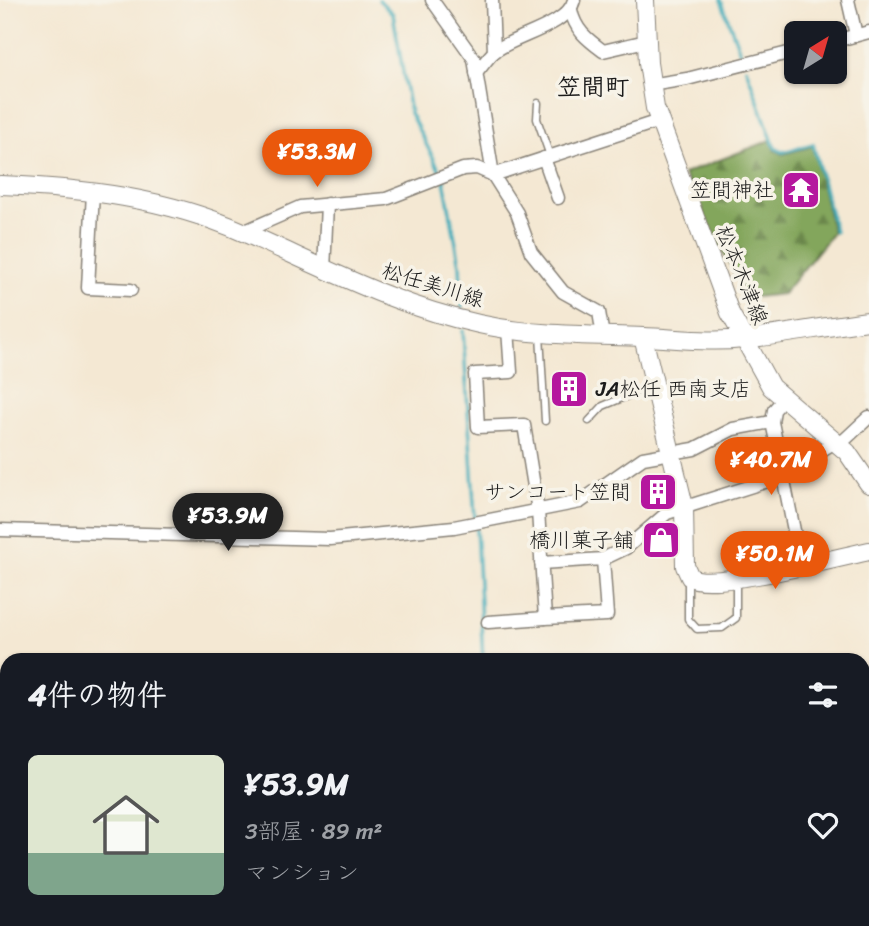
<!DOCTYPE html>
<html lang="ja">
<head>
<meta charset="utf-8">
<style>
  body { margin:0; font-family:Sriracha,"Klee One",sans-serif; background:#242831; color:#f1f3f6; height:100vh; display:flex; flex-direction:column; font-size:26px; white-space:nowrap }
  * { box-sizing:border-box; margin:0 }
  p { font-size:23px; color:#9ea1a6 }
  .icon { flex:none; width:38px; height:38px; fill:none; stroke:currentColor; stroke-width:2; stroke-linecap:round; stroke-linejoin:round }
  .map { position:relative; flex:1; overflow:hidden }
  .details { position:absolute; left:0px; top:653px; width:870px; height:275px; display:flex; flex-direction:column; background:#171b24; border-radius:21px 21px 0 0; box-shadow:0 2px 5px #0004 }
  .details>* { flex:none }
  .needle { width:46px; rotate:37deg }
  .tools { position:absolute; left:784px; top:21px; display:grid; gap:14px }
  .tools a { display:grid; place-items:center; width:63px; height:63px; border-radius:10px; background:#171b24; box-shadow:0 2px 5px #0004; font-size:35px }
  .price { position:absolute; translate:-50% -60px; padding:0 16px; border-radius:24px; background:#ea580c; color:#fff; font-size:23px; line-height:46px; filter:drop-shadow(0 2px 4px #0008) }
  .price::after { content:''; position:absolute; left:50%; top:42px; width:21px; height:16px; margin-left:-10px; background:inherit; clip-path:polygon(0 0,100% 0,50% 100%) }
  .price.on { background:#222; color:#fff }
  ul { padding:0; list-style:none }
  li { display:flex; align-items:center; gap:21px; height:175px; padding:0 28px }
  li span { display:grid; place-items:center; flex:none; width:196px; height:140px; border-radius:10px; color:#555 }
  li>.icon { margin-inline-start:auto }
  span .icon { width:84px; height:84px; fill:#fffc; stroke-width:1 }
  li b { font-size:30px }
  h2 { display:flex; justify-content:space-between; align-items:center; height:84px; padding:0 28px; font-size:30px }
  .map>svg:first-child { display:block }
  .green { fill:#a4c067; stroke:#606e42; stroke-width:2 }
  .forest { fill:url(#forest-firs); stroke:#50613c; stroke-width:2 }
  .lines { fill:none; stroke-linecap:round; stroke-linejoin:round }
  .stream { stroke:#3fadbb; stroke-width:3.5 }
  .lane-casing { stroke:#888278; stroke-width:9 }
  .street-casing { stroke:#888278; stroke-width:15 }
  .secondary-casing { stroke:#888278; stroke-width:20 }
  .lane { stroke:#fff; stroke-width:6 }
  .street { stroke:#fff; stroke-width:12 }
  .secondary { stroke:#fff; stroke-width:18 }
  .rail-casing { stroke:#1c1c1c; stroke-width:6 }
  .rail { stroke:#f7f3e8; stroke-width:3.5; stroke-dasharray:10; stroke-linecap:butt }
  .labels { text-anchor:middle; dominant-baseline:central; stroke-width:7; stroke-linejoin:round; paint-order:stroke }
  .poi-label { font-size:21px; fill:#1c1c1c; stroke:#f7f3e8; text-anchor:end }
  .street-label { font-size:21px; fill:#1c1c1c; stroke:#f7f3e8 }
  .quarter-label { font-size:24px; font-weight:bold; fill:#1c1c1c; stroke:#f7f3e8 }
</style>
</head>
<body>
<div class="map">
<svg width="869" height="926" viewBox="0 0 869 926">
  <defs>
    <pattern id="forest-firs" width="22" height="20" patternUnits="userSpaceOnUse" patternTransform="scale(1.75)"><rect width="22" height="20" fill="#83a65c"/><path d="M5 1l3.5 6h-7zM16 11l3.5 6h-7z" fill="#6a864b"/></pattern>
  </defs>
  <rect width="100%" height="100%" fill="#f7f3e8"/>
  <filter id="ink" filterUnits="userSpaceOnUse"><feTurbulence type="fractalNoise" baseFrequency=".0143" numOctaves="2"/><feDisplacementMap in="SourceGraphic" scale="14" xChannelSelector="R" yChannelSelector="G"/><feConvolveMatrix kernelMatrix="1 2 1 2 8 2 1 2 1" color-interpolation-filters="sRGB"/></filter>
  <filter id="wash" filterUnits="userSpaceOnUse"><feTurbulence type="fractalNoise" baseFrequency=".00686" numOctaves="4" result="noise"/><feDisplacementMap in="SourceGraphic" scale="28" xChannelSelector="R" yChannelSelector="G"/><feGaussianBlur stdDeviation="1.57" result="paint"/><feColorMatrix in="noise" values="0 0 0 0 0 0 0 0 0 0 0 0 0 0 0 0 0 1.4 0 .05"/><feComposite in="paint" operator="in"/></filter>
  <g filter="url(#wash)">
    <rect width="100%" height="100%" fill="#f4e8d3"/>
    <rect class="green" x="0" y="790" width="7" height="78"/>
    <polygon class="forest" points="771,140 774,149 783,154 813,146 833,233 783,294 747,298 683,174"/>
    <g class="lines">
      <g class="stream">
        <polyline points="379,0 393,14 410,113 441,173"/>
        <polyline points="721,0 743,60"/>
        <polyline points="746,68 775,148 783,152 813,144 835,232"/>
        <polyline points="444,180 460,265 462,308"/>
        <polyline points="463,331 475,519"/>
        <polyline points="476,527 483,660"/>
        <polyline points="520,920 521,926"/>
      </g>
    </g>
  </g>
  <g filter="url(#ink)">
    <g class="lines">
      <defs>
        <g id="lane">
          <polyline points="538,103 537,119 550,156"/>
          <polyline points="540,335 545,421"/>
          <polyline points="589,421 603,406 651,386"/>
          <polyline points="688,579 688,619 697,629 722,628 736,618 736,580"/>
        </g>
        <g id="street">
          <polyline points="432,0 474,59 493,175 517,213 531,252 563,292 599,312 603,336"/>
          <polyline points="492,0 494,52"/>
          <polyline points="848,0 856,35"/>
          <path d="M571,10C575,30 587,39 603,51L646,41"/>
          <polyline points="835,41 869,32"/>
          <path d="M476,73C482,67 487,58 494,52C513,36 568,26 574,0"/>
          <polyline points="650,85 687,79 796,51"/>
          <polyline points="544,158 558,198"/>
          <polyline points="93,192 88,288 131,290"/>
          <polyline points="243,232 300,207 386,199 463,169 477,168 493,175 659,121"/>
          <polyline points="324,271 327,204"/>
          <polyline points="783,400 774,410 772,422 801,565"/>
          <polyline points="839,445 869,417"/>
          <polyline points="0,530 330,539 454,527 580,502 643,458 694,449 733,429 772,422"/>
          <polyline points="603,559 626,548 667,513 777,478 835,442"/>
          <polyline points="541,563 603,559 607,615 545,618"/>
          <polyline points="488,622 545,618 538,511 524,425 478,427 475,374 511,372 508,329"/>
          <polyline points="863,806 869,804"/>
          <polyline points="863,875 869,874"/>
          <polyline points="0,877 7,877"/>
          <polyline points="153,920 153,926"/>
          <polyline points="596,920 597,926"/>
          <polyline points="759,920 760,926"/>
          <polyline points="846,920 847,926"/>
        </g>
        <g id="secondary">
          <polyline points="645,0 648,63 655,108 730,313 771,387 847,452 869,484"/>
          <path d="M0,185C83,188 166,198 243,232C321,266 395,306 479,324C533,336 588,335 643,337C676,338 710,343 743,339C785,335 827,326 869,321"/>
          <path d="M643,337L684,506L685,566L690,577C710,591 840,557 869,551"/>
          <polyline points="677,920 677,926"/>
        </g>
      </defs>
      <use href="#lane" class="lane-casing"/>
      <use href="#street" class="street-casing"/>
      <use href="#secondary" class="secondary-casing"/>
      <use href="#lane" class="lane"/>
      <use href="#street" class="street"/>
      <use href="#secondary" class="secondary"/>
      <defs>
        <g id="rail">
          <polyline points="863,667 869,667"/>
          <polyline points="863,688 869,688"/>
          <polyline points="0,711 7,710"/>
          <polyline points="0,739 7,739"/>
        </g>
      </defs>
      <use href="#rail" class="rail-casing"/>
      <use href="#rail" class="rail"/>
    </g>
  </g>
  <defs>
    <symbol id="temple-square" viewBox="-11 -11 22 22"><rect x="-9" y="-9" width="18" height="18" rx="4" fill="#b5179e" stroke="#f7f3e8"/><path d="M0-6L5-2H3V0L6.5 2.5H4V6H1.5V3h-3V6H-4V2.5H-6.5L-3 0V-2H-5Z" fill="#fff"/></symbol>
    <symbol id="building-square" viewBox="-11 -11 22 22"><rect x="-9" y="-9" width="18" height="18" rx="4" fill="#b5179e" stroke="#f7f3e8"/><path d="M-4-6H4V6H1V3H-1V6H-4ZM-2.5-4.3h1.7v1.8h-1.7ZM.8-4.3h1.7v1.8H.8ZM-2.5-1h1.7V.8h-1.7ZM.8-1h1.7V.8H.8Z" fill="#fff"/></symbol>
    <symbol id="shop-square" viewBox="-11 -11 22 22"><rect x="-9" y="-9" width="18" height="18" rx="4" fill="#b5179e" stroke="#f7f3e8"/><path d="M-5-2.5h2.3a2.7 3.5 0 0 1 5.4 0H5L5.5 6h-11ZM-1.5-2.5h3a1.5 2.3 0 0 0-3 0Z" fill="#fff"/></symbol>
  </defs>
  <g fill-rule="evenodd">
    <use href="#temple-square" x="779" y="168" width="44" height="44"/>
    <use href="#building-square" x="547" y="367" width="44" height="44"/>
    <use href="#building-square" x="636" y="470" width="44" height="44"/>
    <use href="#shop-square" x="639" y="518" width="44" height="44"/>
  </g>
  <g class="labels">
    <g class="poi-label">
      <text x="774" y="190">笠間神社</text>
      <text x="596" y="389" text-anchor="start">JA松任 西南支店</text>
      <text x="631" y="492">サンコート笠間</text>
      <text x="634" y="540">橋川菓子舗</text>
    </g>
    <g class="street-label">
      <text transform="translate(742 275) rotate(68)">松本木津線</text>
      <text transform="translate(433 285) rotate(17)">松任美川線</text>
    </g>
    <g class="quarter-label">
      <text x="593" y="87">笠間町</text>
    </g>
  </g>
</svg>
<div class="tools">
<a><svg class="needle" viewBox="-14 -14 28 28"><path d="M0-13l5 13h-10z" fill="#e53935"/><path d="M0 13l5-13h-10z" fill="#9ea1a6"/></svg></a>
</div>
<b class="price" style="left:317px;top:189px">¥53.3M</b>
<b class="price" style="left:771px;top:497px">¥40.7M</b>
<b class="price on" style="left:228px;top:553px">¥53.9M</b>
<b class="price" style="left:775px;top:591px">¥50.1M</b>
<section class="details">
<h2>4件の物件<svg class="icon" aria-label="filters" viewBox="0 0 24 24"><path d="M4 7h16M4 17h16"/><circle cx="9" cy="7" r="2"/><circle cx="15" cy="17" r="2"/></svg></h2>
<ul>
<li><span style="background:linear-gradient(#dfe7d0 70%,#7fa58c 0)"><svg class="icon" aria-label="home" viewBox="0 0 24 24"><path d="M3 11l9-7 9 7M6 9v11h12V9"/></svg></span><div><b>¥53.9M</b><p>3部屋 · 89 m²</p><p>マンション</p></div><svg class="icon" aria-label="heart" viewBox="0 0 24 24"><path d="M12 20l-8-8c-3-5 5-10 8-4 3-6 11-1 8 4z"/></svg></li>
</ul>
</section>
</div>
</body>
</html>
